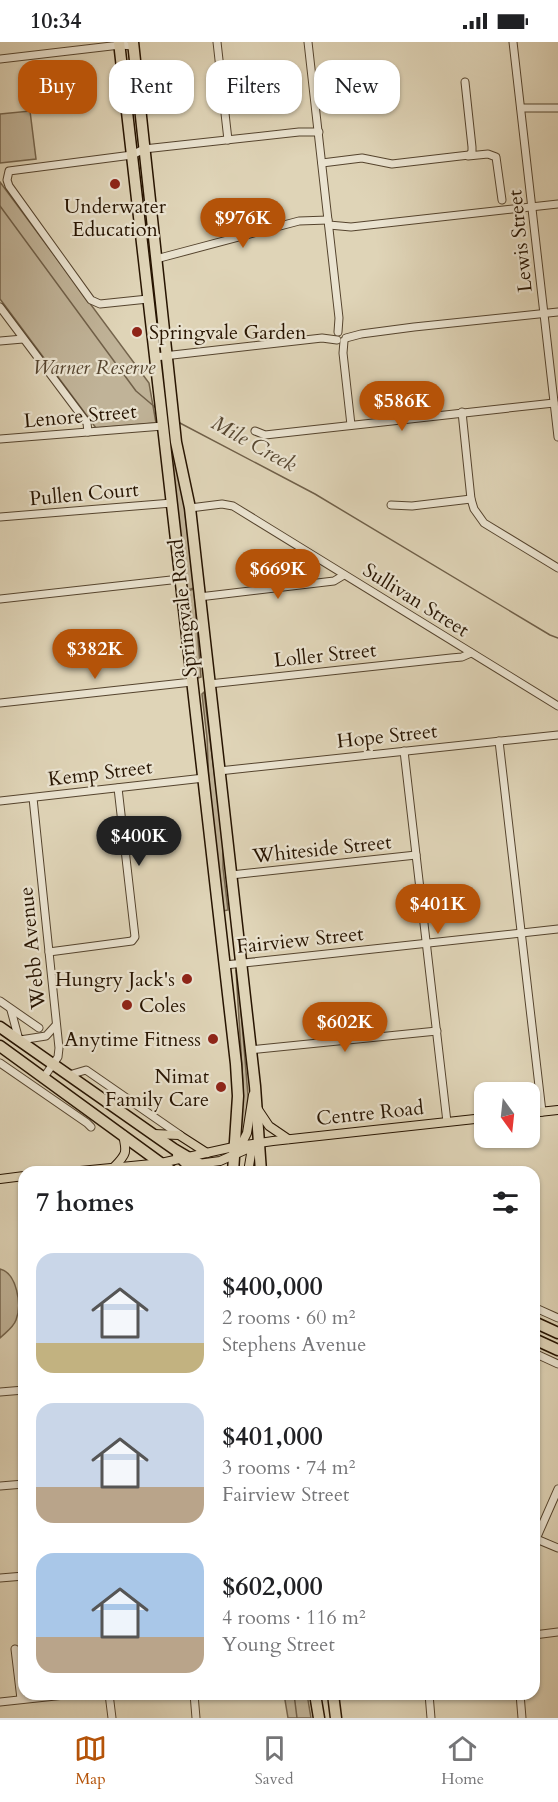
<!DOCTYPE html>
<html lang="en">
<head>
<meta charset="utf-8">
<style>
  body { margin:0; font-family:Cardo,serif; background:#f6f6f6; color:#202124; height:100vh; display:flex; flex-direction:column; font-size:22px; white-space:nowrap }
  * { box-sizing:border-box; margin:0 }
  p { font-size:20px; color:#757577 }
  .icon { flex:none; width:33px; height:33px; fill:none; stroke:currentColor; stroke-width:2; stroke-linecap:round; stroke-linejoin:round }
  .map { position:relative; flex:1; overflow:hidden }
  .drawer { position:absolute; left:18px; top:1124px; width:522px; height:534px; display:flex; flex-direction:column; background:#fff; border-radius:18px; box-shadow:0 2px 4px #0004 }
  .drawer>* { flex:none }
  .top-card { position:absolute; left:18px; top:18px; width:522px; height:54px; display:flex; gap:12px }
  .needle { width:39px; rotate:165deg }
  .fabs { position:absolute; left:474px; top:1040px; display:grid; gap:12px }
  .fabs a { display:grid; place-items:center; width:66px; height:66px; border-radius:12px; background:#fff; box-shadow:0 2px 4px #0004; font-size:30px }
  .price { position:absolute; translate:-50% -51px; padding:0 14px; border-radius:21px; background:#b45309; color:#fff; font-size:20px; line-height:39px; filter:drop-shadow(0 2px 3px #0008) }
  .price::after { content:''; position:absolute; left:50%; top:36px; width:18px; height:14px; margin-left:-9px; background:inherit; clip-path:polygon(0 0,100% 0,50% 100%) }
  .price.on { background:#222; color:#fff }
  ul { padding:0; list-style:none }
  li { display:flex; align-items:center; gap:18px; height:150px; padding:0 18px }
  li span { display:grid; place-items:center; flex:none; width:168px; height:120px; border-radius:18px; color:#555 }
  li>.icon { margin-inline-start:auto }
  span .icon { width:72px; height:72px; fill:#fffc; stroke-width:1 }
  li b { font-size:26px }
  h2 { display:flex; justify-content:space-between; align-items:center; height:72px; padding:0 18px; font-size:26px }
  .tag { padding:0 21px; border-radius:18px; background:#fff; box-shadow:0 2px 4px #0004; font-size:21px; line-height:54px }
  .tag.on { background:#b45309; color:#fff }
  .status { display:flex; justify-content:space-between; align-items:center; height:42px; padding:0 30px; background:#fff; direction:ltr }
  .status svg { height:16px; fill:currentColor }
  .tab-bar { display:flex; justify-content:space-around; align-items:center; height:84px; border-top:2px solid #e0e0e0; background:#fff; font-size:16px; color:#757577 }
  .tab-bar a { display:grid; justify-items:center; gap:3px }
  .tab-bar .on { color:#b45309 }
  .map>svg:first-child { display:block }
  .green { fill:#c0b398; stroke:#74644c; stroke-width:1.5 }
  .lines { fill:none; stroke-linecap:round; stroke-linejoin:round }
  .stream { stroke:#706049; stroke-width:1.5 }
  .minor-casing { stroke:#55442e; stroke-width:9 }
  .major-casing { stroke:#271401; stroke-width:10 }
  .highway-casing { stroke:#271401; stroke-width:13 }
  .minor { stroke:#eae3d0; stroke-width:7 }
  .major { stroke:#dfd4b7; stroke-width:8 }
  .highway { stroke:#dfd4b7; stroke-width:10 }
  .poi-dot { fill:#8f2418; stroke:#eae3d0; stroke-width:2 }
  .labels { text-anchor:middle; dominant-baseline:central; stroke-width:4.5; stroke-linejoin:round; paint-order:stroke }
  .poi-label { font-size:20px; fill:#271401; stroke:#eae3d0; text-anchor:end }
  .street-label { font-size:20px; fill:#271401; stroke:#eae3d0 }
  .park-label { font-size:20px; font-style:italic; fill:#55442e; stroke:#eae3d0 }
  .water-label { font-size:21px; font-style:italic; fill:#574731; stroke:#eae3d0 }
</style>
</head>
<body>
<div class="status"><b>10:34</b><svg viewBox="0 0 49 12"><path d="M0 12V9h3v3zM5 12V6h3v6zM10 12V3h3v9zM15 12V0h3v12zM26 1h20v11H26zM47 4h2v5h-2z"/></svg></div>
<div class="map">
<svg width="558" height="1676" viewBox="0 0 558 1676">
  <rect width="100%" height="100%" fill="#dfd4b7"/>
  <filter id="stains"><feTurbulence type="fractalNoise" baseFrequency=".00333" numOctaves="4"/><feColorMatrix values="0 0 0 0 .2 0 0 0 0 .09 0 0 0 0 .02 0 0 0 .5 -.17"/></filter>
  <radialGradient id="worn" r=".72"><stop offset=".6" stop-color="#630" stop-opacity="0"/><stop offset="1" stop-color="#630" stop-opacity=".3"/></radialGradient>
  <g class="green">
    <polygon points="30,69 36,117 0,121 0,72"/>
    <polygon points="0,140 149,341 156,381 96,386 0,257"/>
    <polygon points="167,384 171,386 183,453 194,546 187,548"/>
    <polygon points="194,547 201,635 198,636 187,549"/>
    <polygon points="204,650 223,799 223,826 228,868 223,869 209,743 207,696 202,652"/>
    <polygon points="236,928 238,932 248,1054 244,1090 242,1090 241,1086 243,1043"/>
    <path d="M0,1227C17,1231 22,1263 16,1278C13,1286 6,1290 0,1296Z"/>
    <polygon points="284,1652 307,1652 311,1676 288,1676"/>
  </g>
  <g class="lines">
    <g class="stream">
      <polyline points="0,164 136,349 156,366"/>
      <polyline points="178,380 315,452 550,593 558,596"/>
      <polyline points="294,1652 297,1676"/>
    </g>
    <defs>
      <g id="minor">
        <polyline points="217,0 228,98"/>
        <polyline points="308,0 339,276 338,290"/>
        <polyline points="513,0 558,395"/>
        <polyline points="0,17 120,3 133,4"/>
        <polyline points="521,66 558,66"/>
        <polyline points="468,114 488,112 496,115 502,158"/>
        <polyline points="322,121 362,116 392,122 469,113 472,110 472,105 465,40"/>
        <polyline points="329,183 351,185 558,162"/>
        <polyline points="156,217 299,179 328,178"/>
        <polyline points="148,257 100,262 91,258 9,144 7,138 9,129 132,113 144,107 299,90 319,90"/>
        <polyline points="0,265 87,381 88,390"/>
        <polyline points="346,296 361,292 414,285 558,270"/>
        <polyline points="0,299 23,297"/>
        <polyline points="344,299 343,311 351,383"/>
        <polyline points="155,315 322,296 337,298"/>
        <polyline points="462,370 471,457 474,467 484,481 558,526"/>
        <polyline points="255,389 265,393 554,361"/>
        <polyline points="0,397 163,384"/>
        <polyline points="391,463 412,464 471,457"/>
        <polyline points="190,466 222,462 233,464 558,664"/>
        <polyline points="0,475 172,461"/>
        <polyline points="199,555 334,539 344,533"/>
        <polyline points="0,557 180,537"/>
        <polyline points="209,642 451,616 462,615 471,611"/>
        <polyline points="0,661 192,640"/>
        <polyline points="499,699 542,1070"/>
        <polyline points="404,709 447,1080"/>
        <polyline points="219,729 558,693"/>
        <polyline points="33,756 59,1006 58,1015 44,1035"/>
        <polyline points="0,759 204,736"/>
        <polyline points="231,833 416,813"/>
        <polyline points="49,910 132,899 135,895 118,746"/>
        <polyline points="225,923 558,887"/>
        <polyline points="0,959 39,986"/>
        <polyline points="11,968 19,998"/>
        <polyline points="20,998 46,994 56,983"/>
        <polyline points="250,1008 437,989"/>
        <polyline points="0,1021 87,1081 91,1085"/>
        <polyline points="69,1033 86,1028 180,1093"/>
        <polyline points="534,1269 538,1267 558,1276"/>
        <polyline points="534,1311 558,1322"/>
        <polyline points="0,1350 24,1348"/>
        <polyline points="0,1444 24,1442"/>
        <polyline points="534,1496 558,1506"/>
        <polyline points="536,1497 558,1447"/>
        <polyline points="0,1536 24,1534"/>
        <polyline points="534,1593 558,1590"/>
        <polyline points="15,1607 21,1657"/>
        <polyline points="109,1652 112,1676"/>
        <polyline points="194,1652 196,1676"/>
        <polyline points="429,1652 431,1676"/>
        <polyline points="520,1652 522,1676"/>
        <polyline points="0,1660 74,1652"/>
      </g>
      <g id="major">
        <polyline points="257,1066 269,1084 288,1097"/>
        <polyline points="530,1071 558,1068"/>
        <polyline points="153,1092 179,1093 207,1111"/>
        <polyline points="239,1107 247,1091 253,1053"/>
        <polyline points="161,1121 238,1104 273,1099 484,1076"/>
        <polyline points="198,1122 220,1119 254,1104"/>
        <path d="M114,1125C127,1112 127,1110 123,1093"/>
        <polyline points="70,1130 162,1121"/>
        <polyline points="248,1130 251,1112 256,1105"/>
        <polyline points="0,1137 24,1134"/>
      </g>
      <g id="highway">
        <polyline points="119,0 236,1022 238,1054 233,1130"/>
        <polyline points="133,0 176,400 190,466 255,1044 261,1130"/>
        <polyline points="0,985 174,1107 213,1130"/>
        <polyline points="0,1004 173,1130"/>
        <polyline points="178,1113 195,1130"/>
        <polyline points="534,1280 558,1291"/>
        <polyline points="534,1297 558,1308"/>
        <polyline points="315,1652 319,1676"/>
        <polyline points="333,1652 336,1676"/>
      </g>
    </defs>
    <use href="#minor" class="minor-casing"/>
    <use href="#major" class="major-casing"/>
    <use href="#highway" class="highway-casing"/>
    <use href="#minor" class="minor"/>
    <use href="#major" class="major"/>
    <use href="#highway" class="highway"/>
  </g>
  <g class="poi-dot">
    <circle cx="115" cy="142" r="6"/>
    <circle cx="137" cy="290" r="6"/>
    <circle cx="187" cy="937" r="6"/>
    <circle cx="127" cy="963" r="6"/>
    <circle cx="213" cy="997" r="6"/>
    <circle cx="221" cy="1045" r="6"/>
  </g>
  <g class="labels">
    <g class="poi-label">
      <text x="115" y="164" text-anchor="middle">Underwater<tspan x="115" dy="23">Education</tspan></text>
      <text x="149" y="290" text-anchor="start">Springvale Garden</text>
      <text x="175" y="937">Hungry Jack's</text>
      <text x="139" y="963" text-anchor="start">Coles</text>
      <text x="201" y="997">Anytime Fitness</text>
      <text x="209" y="1034">Nimat<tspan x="209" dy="23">Family Care</tspan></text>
    </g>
    <g class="street-label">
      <text transform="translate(520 199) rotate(-96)">Lewis Street</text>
      <text transform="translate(80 374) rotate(-5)">Lenore Street</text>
      <text transform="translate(84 452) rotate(-5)">Pullen Court</text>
      <text transform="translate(416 558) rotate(32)">Sullivan Street</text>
      <text transform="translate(183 566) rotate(-96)">Springvale Road</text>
      <text transform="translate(325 613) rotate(-6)">Loller Street</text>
      <text transform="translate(387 694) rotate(-6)">Hope Street</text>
      <text transform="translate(100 731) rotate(-7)">Kemp Street</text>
      <text transform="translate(322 807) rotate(-6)">Whiteside Street</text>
      <text transform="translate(300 898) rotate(-6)">Fairview Street</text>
      <text transform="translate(32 906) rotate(-96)">Webb Avenue</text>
      <text transform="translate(370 1071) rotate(-6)">Centre Road</text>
    </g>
    <g class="park-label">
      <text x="94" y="325">Warner Reserve</text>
    </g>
    <g class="water-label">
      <text transform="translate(254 402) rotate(29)">Mile Creek</text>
    </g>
  </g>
  <rect width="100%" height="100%" filter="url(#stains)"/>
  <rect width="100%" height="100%" fill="url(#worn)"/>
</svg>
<div class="fabs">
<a><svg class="needle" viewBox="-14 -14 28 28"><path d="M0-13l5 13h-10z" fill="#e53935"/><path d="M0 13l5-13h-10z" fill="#757577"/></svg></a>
</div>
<b class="price" style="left:243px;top:207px">$976K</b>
<b class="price" style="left:402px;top:390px">$586K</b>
<b class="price" style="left:278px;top:558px">$669K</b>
<b class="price" style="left:95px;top:638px">$382K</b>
<b class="price on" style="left:139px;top:825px">$400K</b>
<b class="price" style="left:438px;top:893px">$401K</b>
<b class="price" style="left:345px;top:1011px">$602K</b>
<div class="top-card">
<a class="tag on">Buy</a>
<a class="tag">Rent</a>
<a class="tag">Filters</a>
<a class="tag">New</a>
</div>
<section class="drawer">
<h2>7 homes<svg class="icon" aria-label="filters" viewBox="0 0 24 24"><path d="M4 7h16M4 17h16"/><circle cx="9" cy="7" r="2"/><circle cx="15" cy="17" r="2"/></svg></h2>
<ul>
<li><span style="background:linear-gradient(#c9d6e8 75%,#c2b280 0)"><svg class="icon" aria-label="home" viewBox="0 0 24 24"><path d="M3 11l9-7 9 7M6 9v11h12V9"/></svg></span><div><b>$400,000</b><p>2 rooms · 60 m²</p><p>Stephens Avenue</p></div></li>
<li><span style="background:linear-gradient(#c9d6e8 70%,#b9a48a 0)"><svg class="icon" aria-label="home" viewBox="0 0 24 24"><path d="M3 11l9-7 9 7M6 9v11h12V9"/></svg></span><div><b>$401,000</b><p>3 rooms · 74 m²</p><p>Fairview Street</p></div></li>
<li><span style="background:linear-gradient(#a9c7e8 70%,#b9a48a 0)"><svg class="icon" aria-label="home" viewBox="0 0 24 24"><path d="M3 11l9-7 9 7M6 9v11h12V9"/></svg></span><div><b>$602,000</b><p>4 rooms · 116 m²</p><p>Young Street</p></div></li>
</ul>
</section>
</div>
<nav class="tab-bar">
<a class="on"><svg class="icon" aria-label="map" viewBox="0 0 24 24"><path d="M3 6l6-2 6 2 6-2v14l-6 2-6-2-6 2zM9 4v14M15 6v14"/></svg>Map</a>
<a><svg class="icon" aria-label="saved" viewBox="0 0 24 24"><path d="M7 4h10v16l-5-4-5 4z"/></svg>Saved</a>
<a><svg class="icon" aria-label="home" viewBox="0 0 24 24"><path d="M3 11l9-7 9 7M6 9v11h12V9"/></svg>Home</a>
</nav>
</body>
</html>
